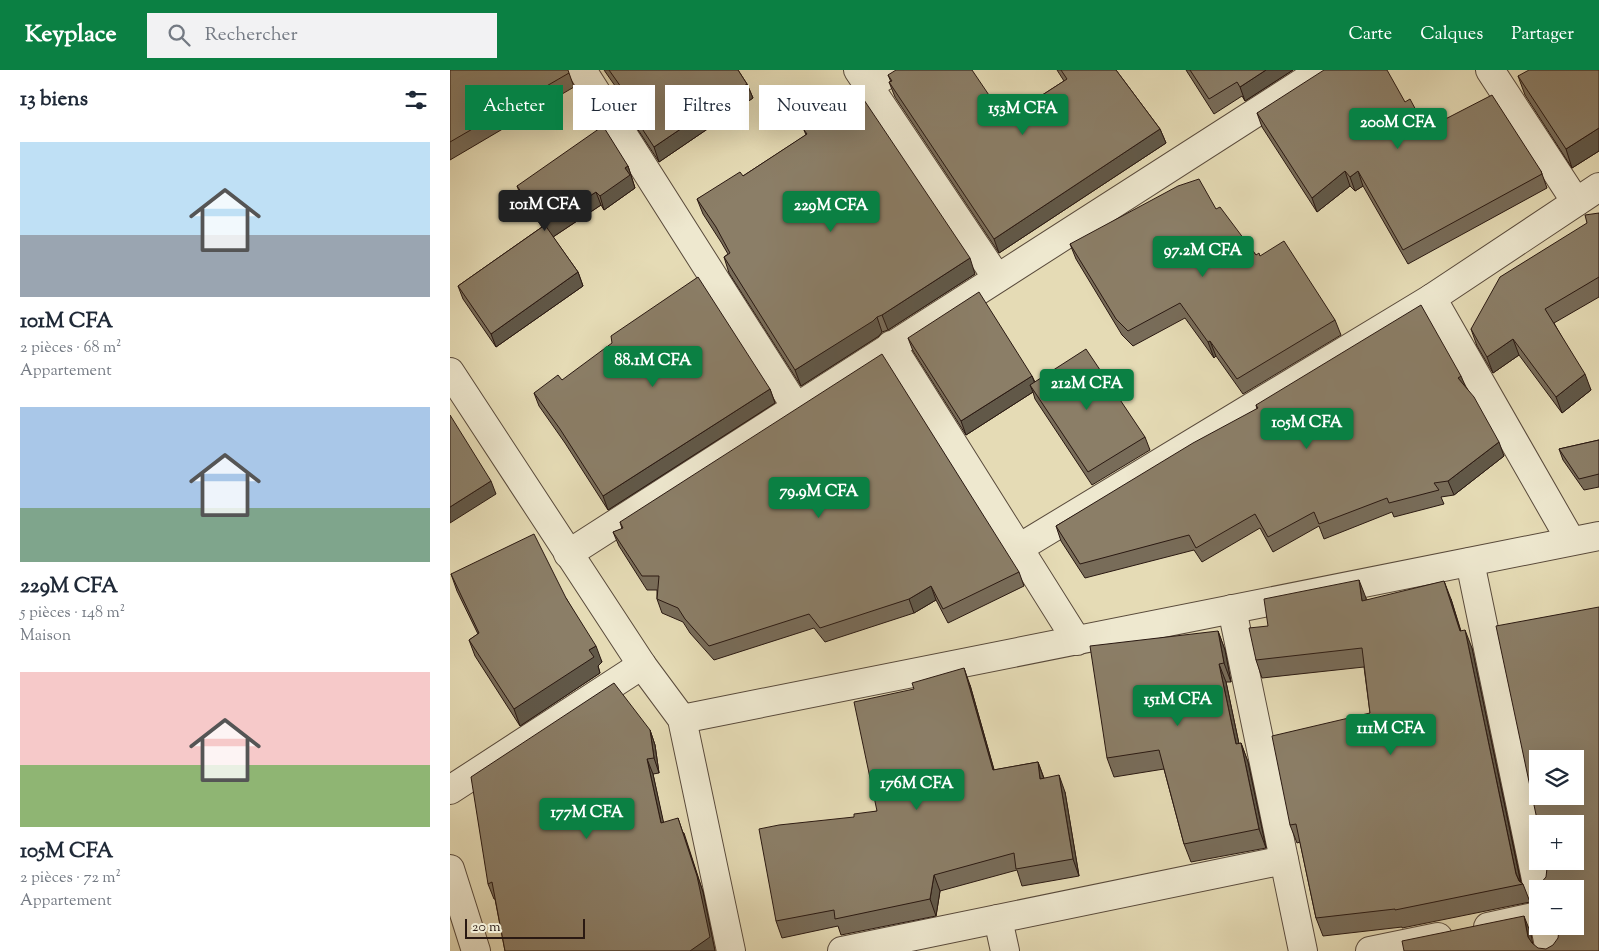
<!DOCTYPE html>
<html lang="fr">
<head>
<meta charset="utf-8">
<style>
  body { margin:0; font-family:"Sorts Mill Goudy",serif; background:#f2f2f3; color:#1f2937; height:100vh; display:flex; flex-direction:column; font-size:19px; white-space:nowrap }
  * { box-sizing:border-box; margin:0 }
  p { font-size:16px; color:#747a83 }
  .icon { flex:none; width:28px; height:28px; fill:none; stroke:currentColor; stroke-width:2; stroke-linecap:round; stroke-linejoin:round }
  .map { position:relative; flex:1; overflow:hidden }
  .side { display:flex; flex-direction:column; background:#fff; width:450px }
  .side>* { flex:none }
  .banner { position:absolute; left:15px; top:15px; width:475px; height:45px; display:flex; gap:10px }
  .fabs { position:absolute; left:1079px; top:680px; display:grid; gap:10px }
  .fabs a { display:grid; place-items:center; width:55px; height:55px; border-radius:0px; background:#fff; box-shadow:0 5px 20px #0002; font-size:25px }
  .scale { position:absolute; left:15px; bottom:12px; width:120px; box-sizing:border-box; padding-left:5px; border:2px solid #2a1912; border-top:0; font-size:14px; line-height:18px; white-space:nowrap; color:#2a1912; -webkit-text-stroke:4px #eee8cf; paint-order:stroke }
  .price { position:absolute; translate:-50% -42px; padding:0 11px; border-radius:5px; background:#0b8043; color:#fff; font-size:16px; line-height:32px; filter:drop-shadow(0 1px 2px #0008) }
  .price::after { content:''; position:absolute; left:50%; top:30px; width:15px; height:11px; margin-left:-8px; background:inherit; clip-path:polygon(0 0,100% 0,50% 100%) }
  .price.on { background:#222; color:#fff }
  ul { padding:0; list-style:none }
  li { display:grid; align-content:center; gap:10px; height:265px; padding:0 20px }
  li span { display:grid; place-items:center; height:155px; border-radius:0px; color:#555 }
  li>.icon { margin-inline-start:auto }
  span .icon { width:90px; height:90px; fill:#fffc; stroke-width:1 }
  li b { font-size:21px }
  h2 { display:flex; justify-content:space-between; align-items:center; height:60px; padding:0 20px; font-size:21px }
  .pill { padding:0 18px; border-radius:0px; background:#fff; box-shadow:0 5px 20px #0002; font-size:18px; line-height:45px }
  .pill.on { background:#0b8043; color:#fff }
  header { display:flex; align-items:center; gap:30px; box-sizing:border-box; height:70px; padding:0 25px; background:#0b8043; color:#fff }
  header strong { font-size:24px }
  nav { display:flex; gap:28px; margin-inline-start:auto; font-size:18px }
  .search { width:350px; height:45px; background:#f2f2f3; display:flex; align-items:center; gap:12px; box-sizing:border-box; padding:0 18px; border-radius:0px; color:#747a83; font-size:19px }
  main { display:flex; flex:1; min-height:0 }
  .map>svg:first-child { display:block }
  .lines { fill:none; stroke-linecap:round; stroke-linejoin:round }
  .minor-casing { stroke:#594a3b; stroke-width:30 }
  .minor { stroke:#eee8cf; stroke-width:28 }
  .wall { fill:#786c59; stroke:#2a1912 }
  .shaded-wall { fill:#615848; stroke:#2a1912 }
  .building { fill:#8b7e67; stroke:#2a1912; fill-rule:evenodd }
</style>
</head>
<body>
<header>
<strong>Keyplace</strong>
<div class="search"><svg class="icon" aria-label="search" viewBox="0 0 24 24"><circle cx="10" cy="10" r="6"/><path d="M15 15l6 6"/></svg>Rechercher</div>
<nav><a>Carte</a><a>Calques</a><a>Partager</a></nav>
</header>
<main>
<section class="side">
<h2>13 biens<svg class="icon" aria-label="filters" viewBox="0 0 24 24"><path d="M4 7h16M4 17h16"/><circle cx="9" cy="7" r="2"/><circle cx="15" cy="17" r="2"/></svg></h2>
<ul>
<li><span style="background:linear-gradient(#bfe0f5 60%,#9aa5b1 0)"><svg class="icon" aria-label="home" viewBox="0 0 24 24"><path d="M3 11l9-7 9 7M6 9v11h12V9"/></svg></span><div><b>101M CFA</b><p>2 pièces · 68 m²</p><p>Appartement</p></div></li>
<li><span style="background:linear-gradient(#a9c7e8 65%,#7fa58c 0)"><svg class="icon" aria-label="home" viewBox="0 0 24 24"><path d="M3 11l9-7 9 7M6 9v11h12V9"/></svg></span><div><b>229M CFA</b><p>5 pièces · 148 m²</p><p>Maison</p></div></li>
<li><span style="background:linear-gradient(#f6c9c9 60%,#8fb573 0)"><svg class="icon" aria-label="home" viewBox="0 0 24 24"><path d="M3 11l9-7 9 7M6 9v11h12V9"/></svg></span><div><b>105M CFA</b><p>2 pièces · 72 m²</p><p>Appartement</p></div></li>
</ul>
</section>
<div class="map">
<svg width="1149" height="881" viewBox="0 0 1149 881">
  <rect width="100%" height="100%" fill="#e5dbb5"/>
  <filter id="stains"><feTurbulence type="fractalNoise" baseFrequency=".004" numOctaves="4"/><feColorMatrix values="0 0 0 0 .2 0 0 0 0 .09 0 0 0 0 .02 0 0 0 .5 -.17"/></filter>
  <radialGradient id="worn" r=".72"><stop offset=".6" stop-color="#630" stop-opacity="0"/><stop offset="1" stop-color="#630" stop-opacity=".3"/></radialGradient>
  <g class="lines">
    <defs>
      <g id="minor">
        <polyline points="132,0 346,337"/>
        <polyline points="408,0 547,208"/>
        <polyline points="1040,0 1126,132"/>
        <polyline points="418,16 444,0"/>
        <polyline points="982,228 1121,471"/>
        <polyline points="441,275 627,571"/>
        <polyline points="0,302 192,595 232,649 281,881"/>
        <polyline points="569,478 982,228 1149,117"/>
        <polyline points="118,484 872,0"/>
        <polyline points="1020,492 1088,819"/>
        <polyline points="782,539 853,881"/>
        <polyline points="232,649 1149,466"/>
        <polyline points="0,720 192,595"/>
        <polyline points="0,799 26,881"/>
        <polyline points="548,849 555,881"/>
        <polyline points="1095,856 1100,881"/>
        <polyline points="1038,857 1088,846"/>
        <polyline points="392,881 834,790"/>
        <polyline points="920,881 988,867"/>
      </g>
    </defs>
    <use href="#minor" class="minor-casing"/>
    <use href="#minor" class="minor"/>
  </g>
  <g class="wall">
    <polygon points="0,0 119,3 124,17 0,90"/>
    <polygon points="154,0 288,0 297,14 303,28 209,92 183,52 178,37 179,36"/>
    <polygon points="607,0 666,0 710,59 716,73 549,183 445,27 439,12 441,12 438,5 543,31 566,42 614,11"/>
    <polygon points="736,0 843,0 795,31 792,26 764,44"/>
    <polygon points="1149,0 1149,81 1122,98 1075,25 1068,6"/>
    <polygon points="955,32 976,59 1091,101 1097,118 958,194 913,116 905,121 900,116 867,142 812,57 807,43"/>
    <polygon points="354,60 525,204 438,260 432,262 429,266 351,316 279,203 274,187 278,184 271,172 253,144 247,129 293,106 356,65"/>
    <polygon points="178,96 185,118 154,140 151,135 103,167 128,202 133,216 46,277 13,229 8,216 92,157 72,129 67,116"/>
    <polygon points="766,139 806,185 810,186 885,250 891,265 793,324 766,286 764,288 735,248 683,276 672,265 626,189 620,174"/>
    <polygon points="1149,143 1149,227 1104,253 1141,320 1112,343 1069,285 1043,303 1027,276 1021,259"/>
    <polygon points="458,268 582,306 585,312 695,367 700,380 642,415 585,329 583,322 516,365 463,281"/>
    <polygon points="112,310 320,319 325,333 158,440 115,373 89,336 84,323"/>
    <polygon points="1016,317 1054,386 1004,425 991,427 994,434 944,447 942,442 874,469 869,456 823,482 810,458 752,492 744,480 635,508 611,471 606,456 807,339 806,335"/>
    <polygon points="1149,370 1149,417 1134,420 1113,390 1109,379"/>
    <polygon points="170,452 569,502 574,516 498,553 486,530 464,543 375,572 364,558 264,590 240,563 233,552 212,543 207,529 207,520 197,520 169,476 163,462 172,459"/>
    <polygon points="1,504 116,528 152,592 148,596 150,603 70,656 25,586 19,570 28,564 7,521"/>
    <polygon points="916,528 916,530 1001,529 1011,561 1022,578 1071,812 1073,814 1080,832 952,858 952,857 873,866 866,848 850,772 847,773 840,755 920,643 914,597 812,608 806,590 818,556"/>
    <polygon points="768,561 775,580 781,612 776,612 789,674 791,673 798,692 816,778 741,792 734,774 714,699 664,707 657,688"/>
    <polygon points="520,615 544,700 588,692 594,708 615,722 629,806 572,816 567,800 490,821 486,846 391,865 388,856 332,868 326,851 404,747 427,741"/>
    <polygon points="200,660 205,675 209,703 203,704 213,752 234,763 253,822 265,881 55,881 45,829 44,829 38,814"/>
  </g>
  <g class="shaded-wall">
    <polygon points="816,0 843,0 795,31 790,17"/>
    <polygon points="297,14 303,28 209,92 204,77"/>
    <polygon points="1149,58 1149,81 1122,98 1116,79"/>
    <polygon points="710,59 716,73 549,183 544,169"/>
    <polygon points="178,96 185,118 154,140 150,126 175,98"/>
    <polygon points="895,101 900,116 867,142 862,128"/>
    <polygon points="908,101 913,116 905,121 900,107"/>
    <polygon points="146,122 151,135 100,169 95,155"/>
    <polygon points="520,188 525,204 438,260 432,245"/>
    <polygon points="128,202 133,216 46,277 41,264"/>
    <polygon points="427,247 432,262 429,266 351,316 345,300"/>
    <polygon points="1063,269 1069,285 1043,303 1037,287"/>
    <polygon points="760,271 766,286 764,288 758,272"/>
    <polygon points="1135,304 1141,320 1112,343 1106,327"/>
    <polygon points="582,306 587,319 580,315 583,322 516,365 511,351"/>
    <polygon points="1011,306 1017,320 1008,308"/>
    <polygon points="320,319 325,333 158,440 153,426"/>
    <polygon points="1049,372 1054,386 1004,425 998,411"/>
    <polygon points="41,411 46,424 0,453 0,437"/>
    <polygon points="909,510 916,528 918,549 912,531"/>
    <polygon points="994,511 1001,529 1016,579 1010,561"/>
    <polygon points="481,516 486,530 464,543 459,529"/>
    <polygon points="1015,560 1022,578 1071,814 1066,804"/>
    <polygon points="768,561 775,580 781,612 774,593"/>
    <polygon points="146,576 152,592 148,596 150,603 70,656 64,639 139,580"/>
    <polygon points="769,594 776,612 793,693 786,674"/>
    <polygon points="514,598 520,615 549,717 543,700"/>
    <polygon points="200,660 205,675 209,703 204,688"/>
    <polygon points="791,673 798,692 816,778 809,759"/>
    <polygon points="197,689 203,704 217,768 211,753"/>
    <polygon points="588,692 594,709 590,709"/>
    <polygon points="609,705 615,722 629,806 623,789"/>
    <polygon points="228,748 253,822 265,881 240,881"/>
    <polygon points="484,805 490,821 486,846 480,829"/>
    <polygon points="1074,846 1081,864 1084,881 1078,867"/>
  </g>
  <g class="building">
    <polygon points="0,0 118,0 119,3 0,72"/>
    <polygon points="159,0 288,0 297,14 204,77 178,37 183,34"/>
    <polygon points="446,0 522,0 543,31 566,42 617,9 611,0 666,0 710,59 544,169 439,12 442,11 438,5"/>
    <polygon points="740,0 816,0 790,17 787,12 759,29"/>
    <polygon points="874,0 937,0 955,32 960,29 976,59 1042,25 1091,101 1092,104 953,180 908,101 900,107 895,101 862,128 807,43"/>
    <polygon points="1079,0 1149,0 1149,58 1116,79 1068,6"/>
    <polygon points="412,27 520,188 432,245 427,247 423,251 345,300 274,187 280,183 266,157 247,129 290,102 293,106 357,64 354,60"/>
    <polygon points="153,56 178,96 175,98 180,105 150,126 146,122 95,155 128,202 41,264 8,216 95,155 67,116"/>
    <polygon points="749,109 766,139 770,137 806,185 809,183 810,186 834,171 885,250 787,309 760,271 758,272 730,233 678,261 666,249 620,174 728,116"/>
    <polygon points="1149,143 1149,207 1095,239 1135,304 1106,327 1063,269 1037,287 1021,259 1050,207 1137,153 1135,145"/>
    <polygon points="248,207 320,319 153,426 110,359 84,323 108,305 112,310 162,273 161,266"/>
    <polygon points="529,222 582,306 511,351 458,268"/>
    <polygon points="971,235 1011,306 1008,308 1024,327 1049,372 998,411 984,413 989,420 939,433 937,428 869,454 864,442 818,467 805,444 746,478 739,465 630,494 606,456 743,373 808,338 806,335"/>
    <polygon points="636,279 695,367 638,402 580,315"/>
    <polygon points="432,284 569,502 493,539 481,516 459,529 370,558 359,544 259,576 235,549 228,538 207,529 209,506 192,506 163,462 173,458 170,452"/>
    <polygon points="0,345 41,411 0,437"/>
    <polygon points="1149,370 1149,404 1129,409 1109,379"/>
    <polygon points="84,464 116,528 146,576 139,580 144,587 64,639 19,570 29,563 1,504"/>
    <polygon points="909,510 912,531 994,511 1010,561 1015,560 1066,804 1069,811 1073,814 945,840 945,839 866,848 846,754 840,755 822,666 920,643 912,578 806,590 799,558 818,556 814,529"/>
    <path d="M1149,537V881H954L952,871L1074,846L1078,867L1082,873L1088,878L1096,879L1103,875L1108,868L1109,860L1108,856H1125V819H1094L1089,815L1096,807L1097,798L1095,791H1125V754H1088L1046,556ZM1088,689H1125V726H1088Z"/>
    <polygon points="768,561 774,593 769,594 786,674 791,673 809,759 734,774 709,680 657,688 640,576"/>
    <polygon points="514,598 543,700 588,692 590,709 609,705 623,789 566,799 564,783 484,805 480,829 385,849 384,840 326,851 309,759 329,755 404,747 404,744 427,741 404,632 464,619 462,613"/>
    <polygon points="164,613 200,660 204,688 197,689 211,753 228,748 247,806 260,867 240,881 55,881 42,812 38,814 21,707"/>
  </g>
  <rect width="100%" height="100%" filter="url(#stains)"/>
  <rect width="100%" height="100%" fill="url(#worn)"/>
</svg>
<div class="fabs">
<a><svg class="icon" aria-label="layers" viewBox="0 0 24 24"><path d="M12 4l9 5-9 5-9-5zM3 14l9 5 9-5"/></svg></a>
<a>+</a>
<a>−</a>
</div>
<div class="scale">20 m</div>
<b class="price" style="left:573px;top:66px">153M CFA</b>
<b class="price" style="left:948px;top:80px">200M CFA</b>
<b class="price on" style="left:95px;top:162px">101M CFA</b>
<b class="price" style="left:381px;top:163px">229M CFA</b>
<b class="price" style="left:753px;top:208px">97.2M CFA</b>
<b class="price" style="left:203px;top:318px">88.1M CFA</b>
<b class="price" style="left:637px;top:341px">212M CFA</b>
<b class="price" style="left:857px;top:380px">105M CFA</b>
<b class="price" style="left:369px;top:449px">79.9M CFA</b>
<b class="price" style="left:728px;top:657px">151M CFA</b>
<b class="price" style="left:941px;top:686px">111M CFA</b>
<b class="price" style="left:467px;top:741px">176M CFA</b>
<b class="price" style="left:137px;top:770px">177M CFA</b>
<div class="banner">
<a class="pill on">Acheter</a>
<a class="pill">Louer</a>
<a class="pill">Filtres</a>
<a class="pill">Nouveau</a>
</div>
</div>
</main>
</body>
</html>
